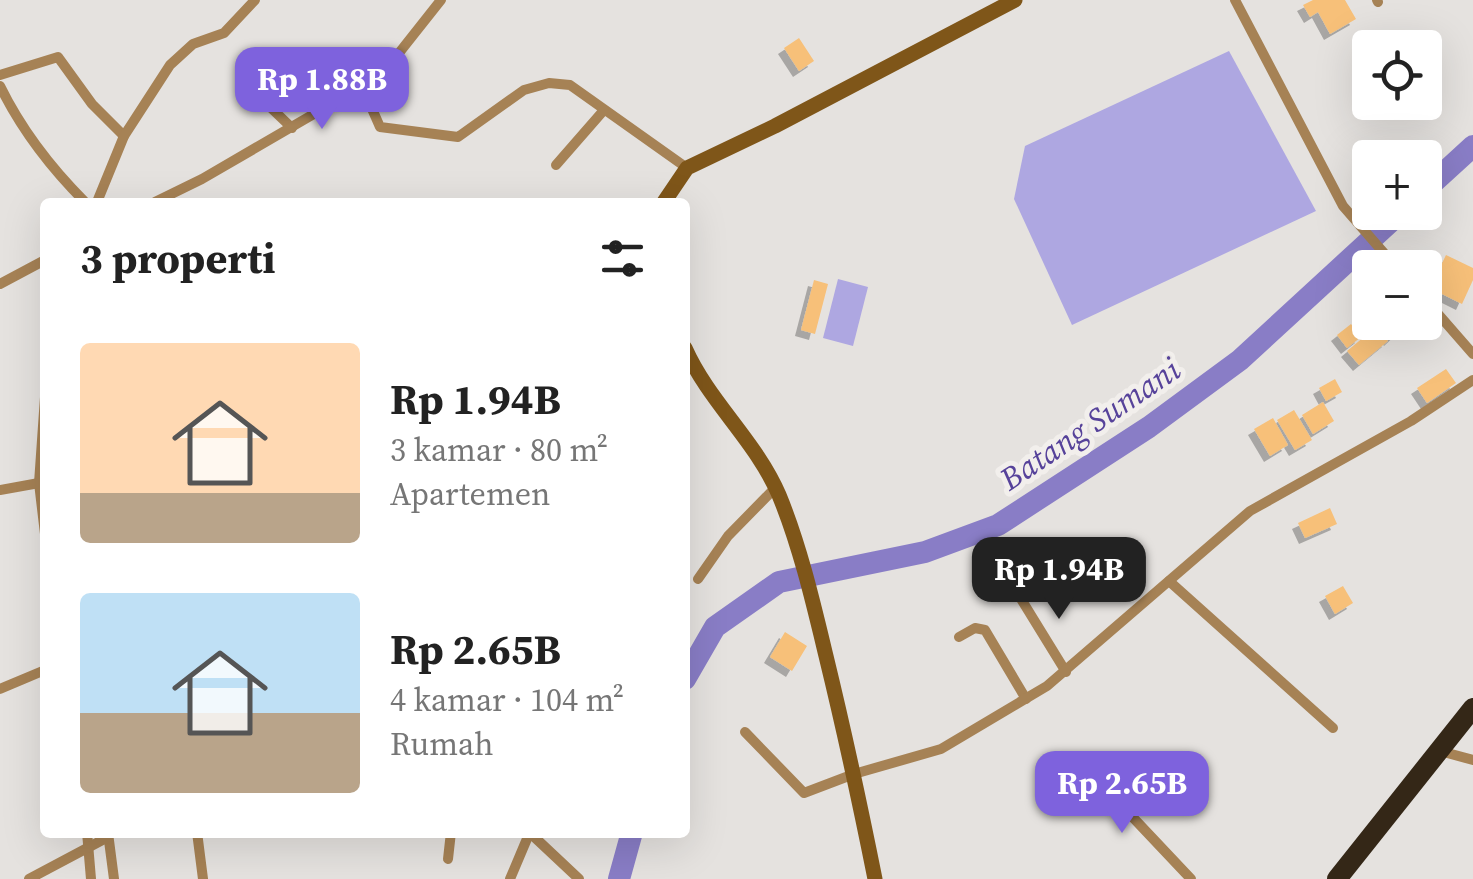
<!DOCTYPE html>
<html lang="id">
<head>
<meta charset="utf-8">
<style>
  body { margin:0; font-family:"Source Serif 4",serif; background:#f6f6f6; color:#222; height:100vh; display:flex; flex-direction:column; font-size:38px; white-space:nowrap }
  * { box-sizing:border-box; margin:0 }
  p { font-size:32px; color:#767676 }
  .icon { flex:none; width:55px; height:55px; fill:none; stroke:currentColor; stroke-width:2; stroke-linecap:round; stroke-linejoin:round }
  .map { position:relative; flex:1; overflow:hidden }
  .side { position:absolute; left:40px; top:198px; width:650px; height:640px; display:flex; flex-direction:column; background:#fff; border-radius:10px; box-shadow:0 10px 40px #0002 }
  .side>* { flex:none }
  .tools { position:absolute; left:1352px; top:30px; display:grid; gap:20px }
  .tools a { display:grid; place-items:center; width:90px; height:90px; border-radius:10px; background:#fff; box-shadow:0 10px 40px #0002; font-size:50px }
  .price { position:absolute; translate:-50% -85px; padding:0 22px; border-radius:20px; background:#7e62dd; color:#fff; font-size:32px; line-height:65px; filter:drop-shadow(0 2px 5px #0008) }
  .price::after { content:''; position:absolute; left:50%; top:60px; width:30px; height:22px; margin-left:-15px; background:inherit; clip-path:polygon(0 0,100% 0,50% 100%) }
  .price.selected { background:#222; color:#fff }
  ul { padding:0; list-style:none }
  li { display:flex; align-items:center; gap:30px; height:250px; padding:0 40px }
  li span { display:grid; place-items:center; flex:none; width:280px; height:200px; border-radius:10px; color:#555 }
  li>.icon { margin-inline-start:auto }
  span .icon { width:120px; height:120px; fill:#fffc; stroke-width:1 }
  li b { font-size:42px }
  h2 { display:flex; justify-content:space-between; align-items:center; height:120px; padding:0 40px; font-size:42px }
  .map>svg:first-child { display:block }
  .green { fill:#aea7e1 }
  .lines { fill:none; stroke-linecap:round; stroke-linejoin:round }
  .river { stroke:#897dc6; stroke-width:22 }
  .building { fill:#f7c079; filter:url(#shadow) }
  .street { stroke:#a68255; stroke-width:10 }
  .secondary { stroke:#7f5619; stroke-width:15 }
  .highway { stroke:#342717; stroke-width:20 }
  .labels { text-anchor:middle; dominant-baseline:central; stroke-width:10; stroke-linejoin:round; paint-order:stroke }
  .water-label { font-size:32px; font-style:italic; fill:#56429a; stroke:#f2efec }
</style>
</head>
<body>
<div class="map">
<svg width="1473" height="879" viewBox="0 0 1473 879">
  <defs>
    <filter id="shadow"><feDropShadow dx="-6" dy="6" stdDeviation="0" flood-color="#0004"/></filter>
  </defs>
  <rect width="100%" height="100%" fill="#e5e2df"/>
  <g class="green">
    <polygon points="1229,51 1316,211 1072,325 1014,199 1025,146"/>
    <polygon points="838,279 868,287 853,346 823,338"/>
  </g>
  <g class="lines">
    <g class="river">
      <polyline points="1425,190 1473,146"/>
      <polyline points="685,679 715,627 779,582 925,552 998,525 1149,427 1240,360 1401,212"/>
      <polyline points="619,879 632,832"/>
    </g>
  </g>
  <g class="building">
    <polygon points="1313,0 1345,0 1356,19 1330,34 1318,12 1310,17 1303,5"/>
    <polygon points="799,38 814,61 799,71 784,48"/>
    <polygon points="1446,255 1473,268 1473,280 1462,304 1430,288"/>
    <polygon points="814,280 828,284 815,334 801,330"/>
    <polygon points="1375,322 1409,322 1390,340"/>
    <polygon points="1351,324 1361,337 1347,348 1337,335"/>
    <polygon points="1376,327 1388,341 1359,365 1347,351"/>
    <polygon points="1446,369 1456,383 1427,403 1417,388"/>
    <polygon points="1335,379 1342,392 1326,401 1319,388"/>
    <polygon points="1323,402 1334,421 1313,434 1302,415"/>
    <polygon points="1294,410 1312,440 1295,450 1277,420"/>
    <polygon points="1273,418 1288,445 1270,456 1254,429"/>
    <polygon points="1330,508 1337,524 1305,538 1298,523"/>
    <polygon points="1343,586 1353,603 1335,614 1325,596"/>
    <polygon points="785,632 807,646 792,671 770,657"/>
  </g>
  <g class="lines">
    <g class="street">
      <polyline points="1235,0 1343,206 1397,268"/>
      <polyline points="1377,0 1378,2"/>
      <polyline points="0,75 58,57 92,104 124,136"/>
      <polyline points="240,78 292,128"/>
      <path d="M0,86C22,131 50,167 85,202"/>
      <polyline points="362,86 380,127 458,137 524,90 549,83 570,85 687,168"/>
      <polyline points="556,165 604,110"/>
      <polyline points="97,202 124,136 170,65 193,44 224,33 255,0"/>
      <polyline points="155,202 202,179 362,86 399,53 441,0"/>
      <polyline points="0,284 45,260"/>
      <polyline points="1425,299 1473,354"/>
      <polyline points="45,397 39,483 45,534"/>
      <polyline points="0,490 39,483"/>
      <polyline points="698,579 728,536 775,488"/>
      <polyline points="1169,581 1333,728"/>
      <polyline points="1018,594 1066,672"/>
      <polyline points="959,637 975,628 985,630 1026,699"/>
      <polyline points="0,689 45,670"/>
      <polyline points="745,732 804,793 854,774 941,749 1047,686 1250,511 1411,421 1473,380"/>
      <polyline points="1440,751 1473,760"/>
      <polyline points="1102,761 1124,808 1191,879"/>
      <polyline points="87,832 91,879"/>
      <polyline points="197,832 203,879"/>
      <polyline points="529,832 579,879"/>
      <polyline points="108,833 114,879"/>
      <polyline points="448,859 451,832"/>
      <polyline points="29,879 108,837"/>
      <polyline points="510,879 529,834"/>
    </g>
    <g class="secondary">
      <polyline points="664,202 687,168 775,126 1015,0"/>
      <path d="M685,348C709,402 756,441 779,495C800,546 813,602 826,656C844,730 860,804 875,879"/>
    </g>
    <polyline class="highway" points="1337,879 1473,708"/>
  </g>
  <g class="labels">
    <g class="water-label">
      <text transform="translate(1090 424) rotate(-34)">Batang Sumani</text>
    </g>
  </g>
</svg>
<div class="tools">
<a><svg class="icon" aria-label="locate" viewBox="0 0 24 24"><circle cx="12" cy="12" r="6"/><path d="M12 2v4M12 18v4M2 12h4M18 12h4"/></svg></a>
<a>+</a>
<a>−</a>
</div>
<b class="price" style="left:322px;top:132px">Rp 1.88B</b>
<b class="price selected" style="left:1059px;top:622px">Rp 1.94B</b>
<b class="price" style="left:1122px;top:836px">Rp 2.65B</b>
<section class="side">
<h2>3 properti<svg class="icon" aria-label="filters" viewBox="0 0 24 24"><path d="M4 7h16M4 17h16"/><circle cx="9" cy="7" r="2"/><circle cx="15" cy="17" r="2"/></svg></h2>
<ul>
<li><span style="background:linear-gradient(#ffd9b3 75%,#b9a48a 0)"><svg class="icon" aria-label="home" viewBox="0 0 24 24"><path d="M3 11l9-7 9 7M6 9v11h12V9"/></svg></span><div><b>Rp 1.94B</b><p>3 kamar · 80 m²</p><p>Apartemen</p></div></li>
<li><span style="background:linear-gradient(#bfe0f5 60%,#b9a48a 0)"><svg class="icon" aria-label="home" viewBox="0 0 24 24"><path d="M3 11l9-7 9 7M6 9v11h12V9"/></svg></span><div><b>Rp 2.65B</b><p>4 kamar · 104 m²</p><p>Rumah</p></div></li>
</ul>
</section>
</div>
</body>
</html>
